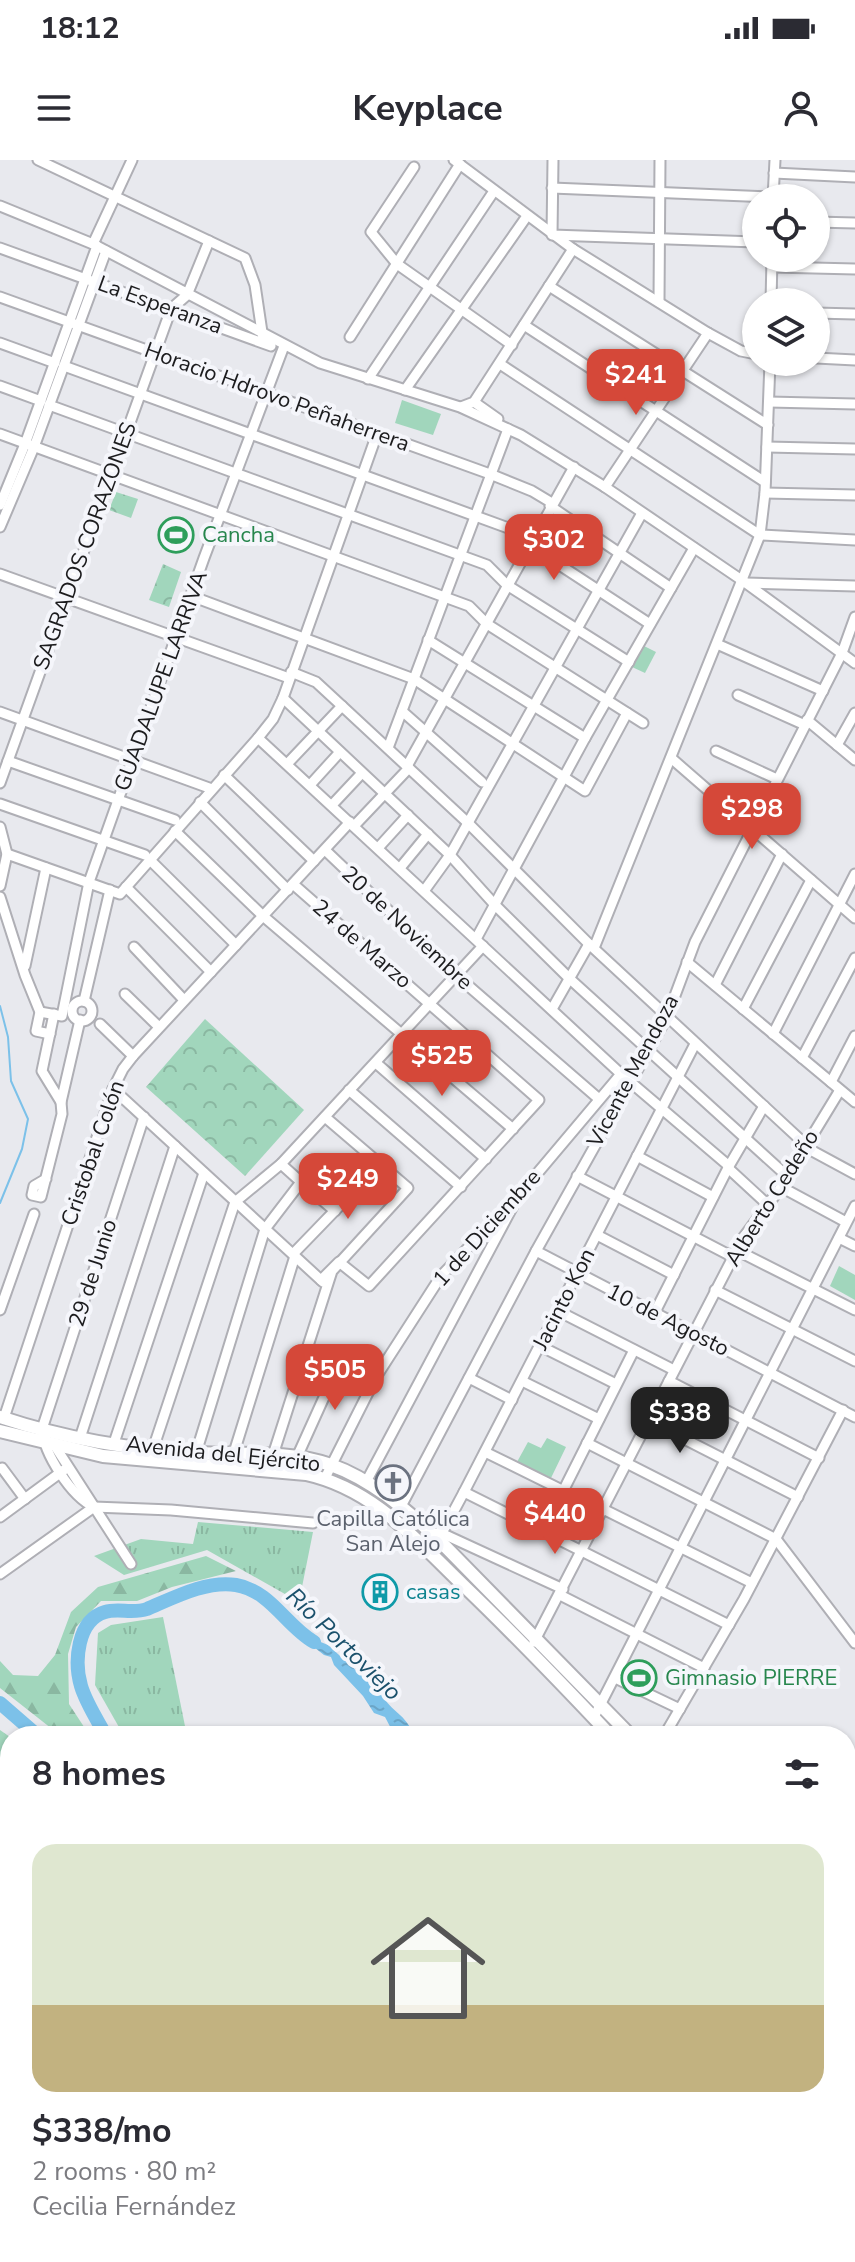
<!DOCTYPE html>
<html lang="en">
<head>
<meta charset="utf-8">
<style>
  body { margin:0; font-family:"Nunito Sans",sans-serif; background:#f7f7f7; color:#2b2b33; height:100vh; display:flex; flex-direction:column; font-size:30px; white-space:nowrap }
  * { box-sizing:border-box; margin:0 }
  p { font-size:26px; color:#7c7c81 }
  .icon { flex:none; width:44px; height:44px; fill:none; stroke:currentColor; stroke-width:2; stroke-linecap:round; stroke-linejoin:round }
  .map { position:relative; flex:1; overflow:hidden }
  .panel { position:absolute; left:0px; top:1566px; width:856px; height:536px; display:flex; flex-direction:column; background:#fff; border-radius:32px 32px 0 0; box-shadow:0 2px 6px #0004 }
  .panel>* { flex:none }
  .fabs { position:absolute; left:742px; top:24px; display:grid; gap:16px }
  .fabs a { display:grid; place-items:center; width:88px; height:88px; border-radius:50%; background:#fff; box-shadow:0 2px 6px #0004; font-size:40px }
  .price { position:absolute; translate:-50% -68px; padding:0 18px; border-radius:16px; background:#d54839; color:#fff; font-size:26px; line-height:52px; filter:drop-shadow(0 2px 4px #0008) }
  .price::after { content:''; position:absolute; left:50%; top:48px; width:24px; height:18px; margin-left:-12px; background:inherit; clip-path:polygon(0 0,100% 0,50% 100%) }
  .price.on { background:#222; color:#fff }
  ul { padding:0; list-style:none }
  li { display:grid; align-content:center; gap:16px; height:424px; padding:0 32px }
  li+li { border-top:2px solid #e1e1e2 }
  li span { display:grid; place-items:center; height:248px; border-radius:24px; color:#555 }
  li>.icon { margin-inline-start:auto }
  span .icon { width:144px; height:144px; fill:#fffc; stroke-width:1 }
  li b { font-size:34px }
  h2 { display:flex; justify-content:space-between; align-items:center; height:96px; padding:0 32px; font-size:34px }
  .status { display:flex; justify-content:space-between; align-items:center; height:56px; padding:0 40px; background:#fff; direction:ltr }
  .status svg { height:22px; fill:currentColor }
  header { display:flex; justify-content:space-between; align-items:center; height:104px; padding:0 32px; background:#fff; font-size:36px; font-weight:700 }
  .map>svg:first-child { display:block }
  .grass { fill:url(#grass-tufts) }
  .forest { fill:url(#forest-firs) }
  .park { fill:url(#park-crowns) }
  .garden { fill:#a1d6bc }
  .water { fill:url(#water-ripples) }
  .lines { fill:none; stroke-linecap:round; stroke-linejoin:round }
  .stream { stroke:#7cc1e9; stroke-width:2 }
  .river { stroke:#7cc1e9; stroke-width:14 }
  .street-casing { stroke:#afafb5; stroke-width:13 }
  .secondary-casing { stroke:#afafb5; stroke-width:16 }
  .street { stroke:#fff; stroke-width:9 }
  .secondary { stroke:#fff; stroke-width:12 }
  .labels { text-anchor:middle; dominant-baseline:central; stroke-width:8; stroke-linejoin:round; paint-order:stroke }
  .street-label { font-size:22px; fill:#1c1c1e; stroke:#f5f6fb }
  .leisure-label { font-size:22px; fill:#27864d; stroke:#f5f6fb; text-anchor:start }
  .worship-label { font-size:22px; fill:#5b616d; stroke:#f5f6fb }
  .culture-label { font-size:22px; fill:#0d838f; stroke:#f5f6fb; text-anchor:start }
  .water-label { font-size:24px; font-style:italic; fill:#1b516c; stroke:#f5f6fb }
</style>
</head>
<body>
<div class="status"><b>18:12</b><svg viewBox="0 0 49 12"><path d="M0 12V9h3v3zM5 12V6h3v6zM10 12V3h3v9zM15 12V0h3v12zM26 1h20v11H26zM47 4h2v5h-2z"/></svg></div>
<header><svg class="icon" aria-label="menu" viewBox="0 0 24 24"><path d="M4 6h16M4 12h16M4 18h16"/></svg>Keyplace<svg class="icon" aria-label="person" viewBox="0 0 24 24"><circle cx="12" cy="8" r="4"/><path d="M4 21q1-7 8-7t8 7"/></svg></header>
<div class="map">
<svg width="855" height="2102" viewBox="0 0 855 2102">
  <defs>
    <pattern id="grass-tufts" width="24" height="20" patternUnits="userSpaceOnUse" patternTransform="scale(2)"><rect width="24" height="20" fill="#a1d6bc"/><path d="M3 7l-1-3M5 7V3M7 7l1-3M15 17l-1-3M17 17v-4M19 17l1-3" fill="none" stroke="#8ab7a1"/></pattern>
    <pattern id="forest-firs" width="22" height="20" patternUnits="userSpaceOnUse" patternTransform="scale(2)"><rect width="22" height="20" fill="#a1d6bc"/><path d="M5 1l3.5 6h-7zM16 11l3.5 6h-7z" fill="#8ab7a1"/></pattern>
    <pattern id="park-crowns" width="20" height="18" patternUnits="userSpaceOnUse" patternTransform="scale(2)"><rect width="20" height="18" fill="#a1d6bc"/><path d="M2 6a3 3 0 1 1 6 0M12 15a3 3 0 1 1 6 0" fill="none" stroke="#8ab7a1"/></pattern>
    <pattern id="water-ripples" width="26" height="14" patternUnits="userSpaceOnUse" patternTransform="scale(2)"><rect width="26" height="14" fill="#7cc1e9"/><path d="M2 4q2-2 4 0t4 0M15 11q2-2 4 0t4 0" fill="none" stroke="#6ba5c7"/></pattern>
  </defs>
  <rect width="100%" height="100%" fill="#e8e9ee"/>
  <g class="grass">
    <polygon points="198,1362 313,1372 299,1442 207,1390 124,1415 94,1396 141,1379 193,1384"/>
    <polygon points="163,1457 187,1576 124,1576 95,1525 98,1473 111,1465"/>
    <polygon points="0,1570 10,1577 10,2092 167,2092 171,2102 0,2102"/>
  </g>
  <g class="forest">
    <polygon points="206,1396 236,1411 172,1427 137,1441 101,1441 76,1467 68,1494 69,1544 90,1576 61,1576 0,1528 0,1501 13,1515 38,1516 55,1495 71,1452 98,1427"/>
    <polygon points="365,2092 616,2092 610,2102 358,2102"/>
  </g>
  <g class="park">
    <polygon points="116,332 138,339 131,358 109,350"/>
    <polygon points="163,404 181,412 169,447 149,440"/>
    <polygon points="205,859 304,950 245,1016 146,927"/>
  </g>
  <g class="garden">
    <polygon points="402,240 441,254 433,275 395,263"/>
    <polygon points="171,358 190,365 181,392 162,385"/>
    <polygon points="644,486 656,492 645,513 632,507"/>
    <polygon points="839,1106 855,1115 855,1140 830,1126"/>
    <polygon points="547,1278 566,1287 551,1318 517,1302 528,1282 541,1288"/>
  </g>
  <g class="water">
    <path d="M277,1458L311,1478L328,1485L382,1534C391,1553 406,1553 414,1576H395L385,1557L374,1553L363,1536L334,1505L331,1497L324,1495Z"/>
    <polygon points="690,2092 730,2092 745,2102 697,2102"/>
  </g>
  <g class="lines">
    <polyline class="stream" points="0,846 8,877 11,921 28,959 22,989 0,1043"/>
    <g class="river">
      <polyline points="0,1543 38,1576"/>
      <path d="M106,1576C98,1561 86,1543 81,1526C74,1502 77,1460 105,1452C118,1448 133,1454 147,1449C173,1438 207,1420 236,1425C271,1431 286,1466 314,1482"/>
    </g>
    <defs>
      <g id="street">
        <polyline points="38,0 245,98 255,125 263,179"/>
        <polyline points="454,0 573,89 708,173 741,191 756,194"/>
        <polyline points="553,0 552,75 756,82"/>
        <polyline points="414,7 371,72 397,104 512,185"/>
        <polyline points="774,13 855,17"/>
        <polyline points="552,28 773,37"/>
        <polyline points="773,38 775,0"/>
        <polyline points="0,46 93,84 320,203 460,247 521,275 605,327 746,423 855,503"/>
        <polyline points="816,62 855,63"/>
        <polyline points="93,84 132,0"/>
        <polyline points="0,88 271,186"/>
        <polyline points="772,107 855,109"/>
        <polyline points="549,126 768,265"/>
        <polyline points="0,137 490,314 532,331 552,343"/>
        <polyline points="659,142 660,0"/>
        <polyline points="771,142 772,98"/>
        <polyline points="816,153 855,154"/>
        <polyline points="524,165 765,322"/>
        <polyline points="350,177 460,4"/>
        <polyline points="0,183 55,203"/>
        <polyline points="816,198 855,200"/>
        <polyline points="500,204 760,375 855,380"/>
        <polyline points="64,206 522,373 530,382"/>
        <polyline points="368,219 494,31"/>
        <polyline points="0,226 41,241"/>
        <polyline points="405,230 527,56"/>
        <polyline points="474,242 498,259"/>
        <polyline points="769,242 855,244"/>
        <polyline points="49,245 487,405 507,425 629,502"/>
        <polyline points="461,247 474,242 573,89"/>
        <polyline points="0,274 469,446 487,464 643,563"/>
        <polyline points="767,287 855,289"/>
        <polyline points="605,327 708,173"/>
        <polyline points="765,333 855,335"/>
        <polyline points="0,345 25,284 97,86"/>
        <polyline points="550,346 671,428"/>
        <polyline points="0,367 34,287 106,91"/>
        <polyline points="529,385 650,464"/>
        <polyline points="0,414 289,518"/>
        <polyline points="746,423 855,426"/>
        <polyline points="191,436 414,519 585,631 627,553"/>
        <polyline points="428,480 585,578"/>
        <polyline points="717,484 823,531"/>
        <polyline points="291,512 316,522 342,546"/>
        <polyline points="738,535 805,565"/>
        <polyline points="283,538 450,695 495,745 570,819 787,1016"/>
        <polyline points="402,551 482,622"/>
        <polyline points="0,552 212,629"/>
        <polyline points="807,560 855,600"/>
        <polyline points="258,578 621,914 729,1006"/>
        <polyline points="837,585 855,553"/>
        <polyline points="388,588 508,269"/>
        <polyline points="716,591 777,619"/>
        <polyline points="671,598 855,758"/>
        <polyline points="8,601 175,660"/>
        <polyline points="287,604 342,546 468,663 589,784 806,985"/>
        <polyline points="407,606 574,307"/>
        <polyline points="224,615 314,701"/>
        <polyline points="0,623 171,149 187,135 209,81"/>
        <polyline points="310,625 340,592"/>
        <polyline points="200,642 288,730"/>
        <polyline points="0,644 145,695"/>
        <polyline points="332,645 362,613"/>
        <polyline points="354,666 409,608"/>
        <polyline points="0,667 7,694 0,726"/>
        <polyline points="175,671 263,756 513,969"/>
        <polyline points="378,688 408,655"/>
        <polyline points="325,690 457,816 599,939"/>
        <polyline points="7,694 120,734 258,578 273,559 283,538 377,274"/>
        <polyline points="150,700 236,785"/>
        <polyline points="400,708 428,674"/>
        <polyline points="293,724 539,940 369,1126 339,1102 321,1120"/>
        <polyline points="126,727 211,812"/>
        <polyline points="424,731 450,695 642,353"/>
        <polyline points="0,737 25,815 40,852 36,871 50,874"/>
        <polyline points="476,779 585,578 694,388"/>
        <polyline points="134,787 184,840"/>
        <polyline points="594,788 760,375 765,333 770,202"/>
        <polyline points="687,802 855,942"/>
        <polyline points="25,806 46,708"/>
        <polyline points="715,825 782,694"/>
        <polyline points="125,834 159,867"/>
        <polyline points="84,841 110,730"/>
        <circle cx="82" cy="851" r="10"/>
        <polyline points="552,849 589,784"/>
        <polyline points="743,849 811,720"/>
        <polyline points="40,852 62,856 89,722 204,398 284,186"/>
        <polyline points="54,854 42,911 61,942"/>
        <polyline points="100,864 133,896"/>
        <polyline points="773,874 855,714"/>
        <polyline points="802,898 855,798"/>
        <polyline points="376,903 486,999"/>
        <polyline points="831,922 855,876"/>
        <polyline points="113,929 323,1122"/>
        <polyline points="349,930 461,1027"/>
        <polyline points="805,987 855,1014"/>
        <polyline points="637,996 713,1037"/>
        <polyline points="728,1008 767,1044"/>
        <polyline points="577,1016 733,1097"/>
        <polyline points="46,1019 34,1026 32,1035 41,1037 62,954 61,942 80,860"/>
        <polyline points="301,1022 335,1051"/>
        <polyline points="781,1027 846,1062"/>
        <polyline points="597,1075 674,1115"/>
        <polyline points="839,1078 855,1086"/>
        <polyline points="736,1090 855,1150"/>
        <polyline points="536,1091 855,1257"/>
        <polyline points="715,1130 855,1201"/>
        <polyline points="0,1150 34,1054"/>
        <polyline points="558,1151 674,1210"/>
        <polyline points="655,1152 729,1006 764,946"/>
        <polyline points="540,1186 616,1224"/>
        <polyline points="469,1218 512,1240"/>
        <polyline points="522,1221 599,1259"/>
        <polyline points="669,1221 819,1298"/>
        <polyline points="4,1258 113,929 123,909 133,896 350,662"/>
        <polyline points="649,1261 798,1337"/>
        <polyline points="80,1278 175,986"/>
        <polyline points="53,1283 131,1404"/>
        <polyline points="114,1283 204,1013"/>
        <polyline points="587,1283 776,1379 855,1483"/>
        <polyline points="485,1292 564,1331"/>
        <polyline points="196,1293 265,1069 301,1022 281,1004"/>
        <polyline points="151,1295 235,1042 281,1004 483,786"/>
        <polyline points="273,1295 332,1111 408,1028 325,957"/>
        <polyline points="297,1297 344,1193 376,1217"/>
        <polyline points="232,1299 295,1096 293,1094 380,1004"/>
        <polyline points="2,1308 25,1339"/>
        <polyline points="325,1318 376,1217 441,1116 519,1035 621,914"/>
        <polyline points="366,1322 513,1046"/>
        <polyline points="464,1332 729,1465"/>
        <path d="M94,1347C71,1336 44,1294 42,1269L144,957"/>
        <polyline points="603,1349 752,1423"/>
        <polyline points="398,1352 536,1091 667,857 695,782 842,493 855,457"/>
        <polyline points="0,1357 64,1310"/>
        <polyline points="543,1371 634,1190"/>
        <polyline points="439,1372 563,1429"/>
        <polyline points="434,1379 442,1373 464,1332 695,884"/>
        <polyline points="0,1414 94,1347 171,1350 313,1363"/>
        <polyline points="560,1435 704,1508"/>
        <polyline points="534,1482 743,1078 781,1027 840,930"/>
        <polyline points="615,1518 680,1549"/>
        <polyline points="594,1557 855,1046"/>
        <polyline points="664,1576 744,1439 843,1250"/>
        <polyline points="846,1629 855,1616"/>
        <polyline points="846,1647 855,1649"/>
        <polyline points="846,1693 855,1696"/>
        <polyline points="846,1737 855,1739"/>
        <polyline points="846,1782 855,1785"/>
        <polyline points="451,2102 459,2092"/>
      </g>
      <g id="secondary">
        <path d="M0,1257C63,1278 131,1290 198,1293C241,1295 289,1290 331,1305C371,1319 405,1349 436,1377L631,1576"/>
        <path d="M0,1271L103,1296L306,1314C374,1329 416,1380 464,1426C515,1475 563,1525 611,1576"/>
        <polyline points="846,1860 855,1874"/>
        <polyline points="846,1885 855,1899"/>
      </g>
    </defs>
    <use href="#street" class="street-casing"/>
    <use href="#secondary" class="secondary-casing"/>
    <use href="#street" class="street"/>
    <use href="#secondary" class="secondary"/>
  </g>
  <defs>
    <symbol id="stadium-ring" viewBox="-11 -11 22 22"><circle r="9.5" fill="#f5f6fb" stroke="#2e9e5b" stroke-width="1.5"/><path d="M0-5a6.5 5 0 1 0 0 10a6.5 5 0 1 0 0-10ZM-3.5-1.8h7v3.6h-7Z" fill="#2e9e5b"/></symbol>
    <symbol id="church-ring" viewBox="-11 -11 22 22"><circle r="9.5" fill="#f5f6fb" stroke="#6b7280" stroke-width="1.5"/><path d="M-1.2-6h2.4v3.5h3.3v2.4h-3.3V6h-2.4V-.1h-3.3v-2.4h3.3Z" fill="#6b7280"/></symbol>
    <symbol id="building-ring" viewBox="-11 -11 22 22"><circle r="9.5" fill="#f5f6fb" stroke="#0f9aa8" stroke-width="1.5"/><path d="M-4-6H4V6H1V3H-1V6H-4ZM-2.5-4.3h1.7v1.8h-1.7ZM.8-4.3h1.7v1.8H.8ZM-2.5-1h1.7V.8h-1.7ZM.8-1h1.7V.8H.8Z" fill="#0f9aa8"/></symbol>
  </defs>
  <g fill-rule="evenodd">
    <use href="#stadium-ring" x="156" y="355" width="40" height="40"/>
    <use href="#church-ring" x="373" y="1303" width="40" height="40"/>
    <use href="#building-ring" x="360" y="1412" width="40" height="40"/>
    <use href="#stadium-ring" x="619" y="1498" width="40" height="40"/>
  </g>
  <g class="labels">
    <g class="street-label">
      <text transform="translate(160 145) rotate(20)">La Esperanza</text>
      <text transform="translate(277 237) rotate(20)">Horacio Hdrovo Peñaherrera</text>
      <text transform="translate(85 386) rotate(-70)">SAGRADOS CORAZONES</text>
      <text transform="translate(161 521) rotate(-70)">GUADALUPE LARRIVA</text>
      <text transform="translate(407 768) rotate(43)">20 de Noviembre</text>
      <text transform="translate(362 784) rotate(41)">24 de Marzo</text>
      <text transform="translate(633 911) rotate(-62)">Vicente Mendoza</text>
      <text transform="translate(93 993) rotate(-71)">Cristobal Colón</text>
      <text transform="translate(772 1038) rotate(-58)">Alberto Cedeño</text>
      <text transform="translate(487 1068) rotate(-48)">1 de Diciembre</text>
      <text transform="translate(93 1113) rotate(-72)">29 de Junio</text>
      <text transform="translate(564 1139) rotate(-63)">Jacinto Kon</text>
      <text transform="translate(668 1160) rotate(27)">10 de Agosto</text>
      <text transform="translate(223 1294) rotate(6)">Avenida del Ejército</text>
    </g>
    <g class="leisure-label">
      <text x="202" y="375">Cancha</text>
      <text x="665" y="1518">Gimnasio PIERRE</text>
    </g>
    <g class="worship-label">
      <text x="393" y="1359">Capilla Católica<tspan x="393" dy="25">San Alejo</tspan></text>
    </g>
    <g class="culture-label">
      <text x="406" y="1432">casas</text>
    </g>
    <g class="water-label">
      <text transform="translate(344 1484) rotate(44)">Río Portoviejo</text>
    </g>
  </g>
</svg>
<div class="fabs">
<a><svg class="icon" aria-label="locate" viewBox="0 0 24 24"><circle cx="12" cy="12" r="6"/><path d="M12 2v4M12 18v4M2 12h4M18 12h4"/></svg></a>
<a><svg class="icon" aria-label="layers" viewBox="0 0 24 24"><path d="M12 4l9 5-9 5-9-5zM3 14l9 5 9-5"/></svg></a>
</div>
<b class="price" style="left:636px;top:257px">$241</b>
<b class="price" style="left:554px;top:422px">$302</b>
<b class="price" style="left:752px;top:691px">$298</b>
<b class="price" style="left:442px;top:938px">$525</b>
<b class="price" style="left:348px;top:1061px">$249</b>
<b class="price" style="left:335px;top:1252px">$505</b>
<b class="price on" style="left:680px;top:1295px">$338</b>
<b class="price" style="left:555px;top:1396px">$440</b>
<section class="panel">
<h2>8 homes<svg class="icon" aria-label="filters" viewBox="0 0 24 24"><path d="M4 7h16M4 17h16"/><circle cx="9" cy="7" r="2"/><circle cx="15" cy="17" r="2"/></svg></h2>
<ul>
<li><span style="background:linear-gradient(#dfe7d0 65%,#c2b280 0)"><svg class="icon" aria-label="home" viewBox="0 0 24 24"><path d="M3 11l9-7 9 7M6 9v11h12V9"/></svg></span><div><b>$338/mo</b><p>2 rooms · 80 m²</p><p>Cecilia Fernández</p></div></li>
</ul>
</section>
</div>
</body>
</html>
